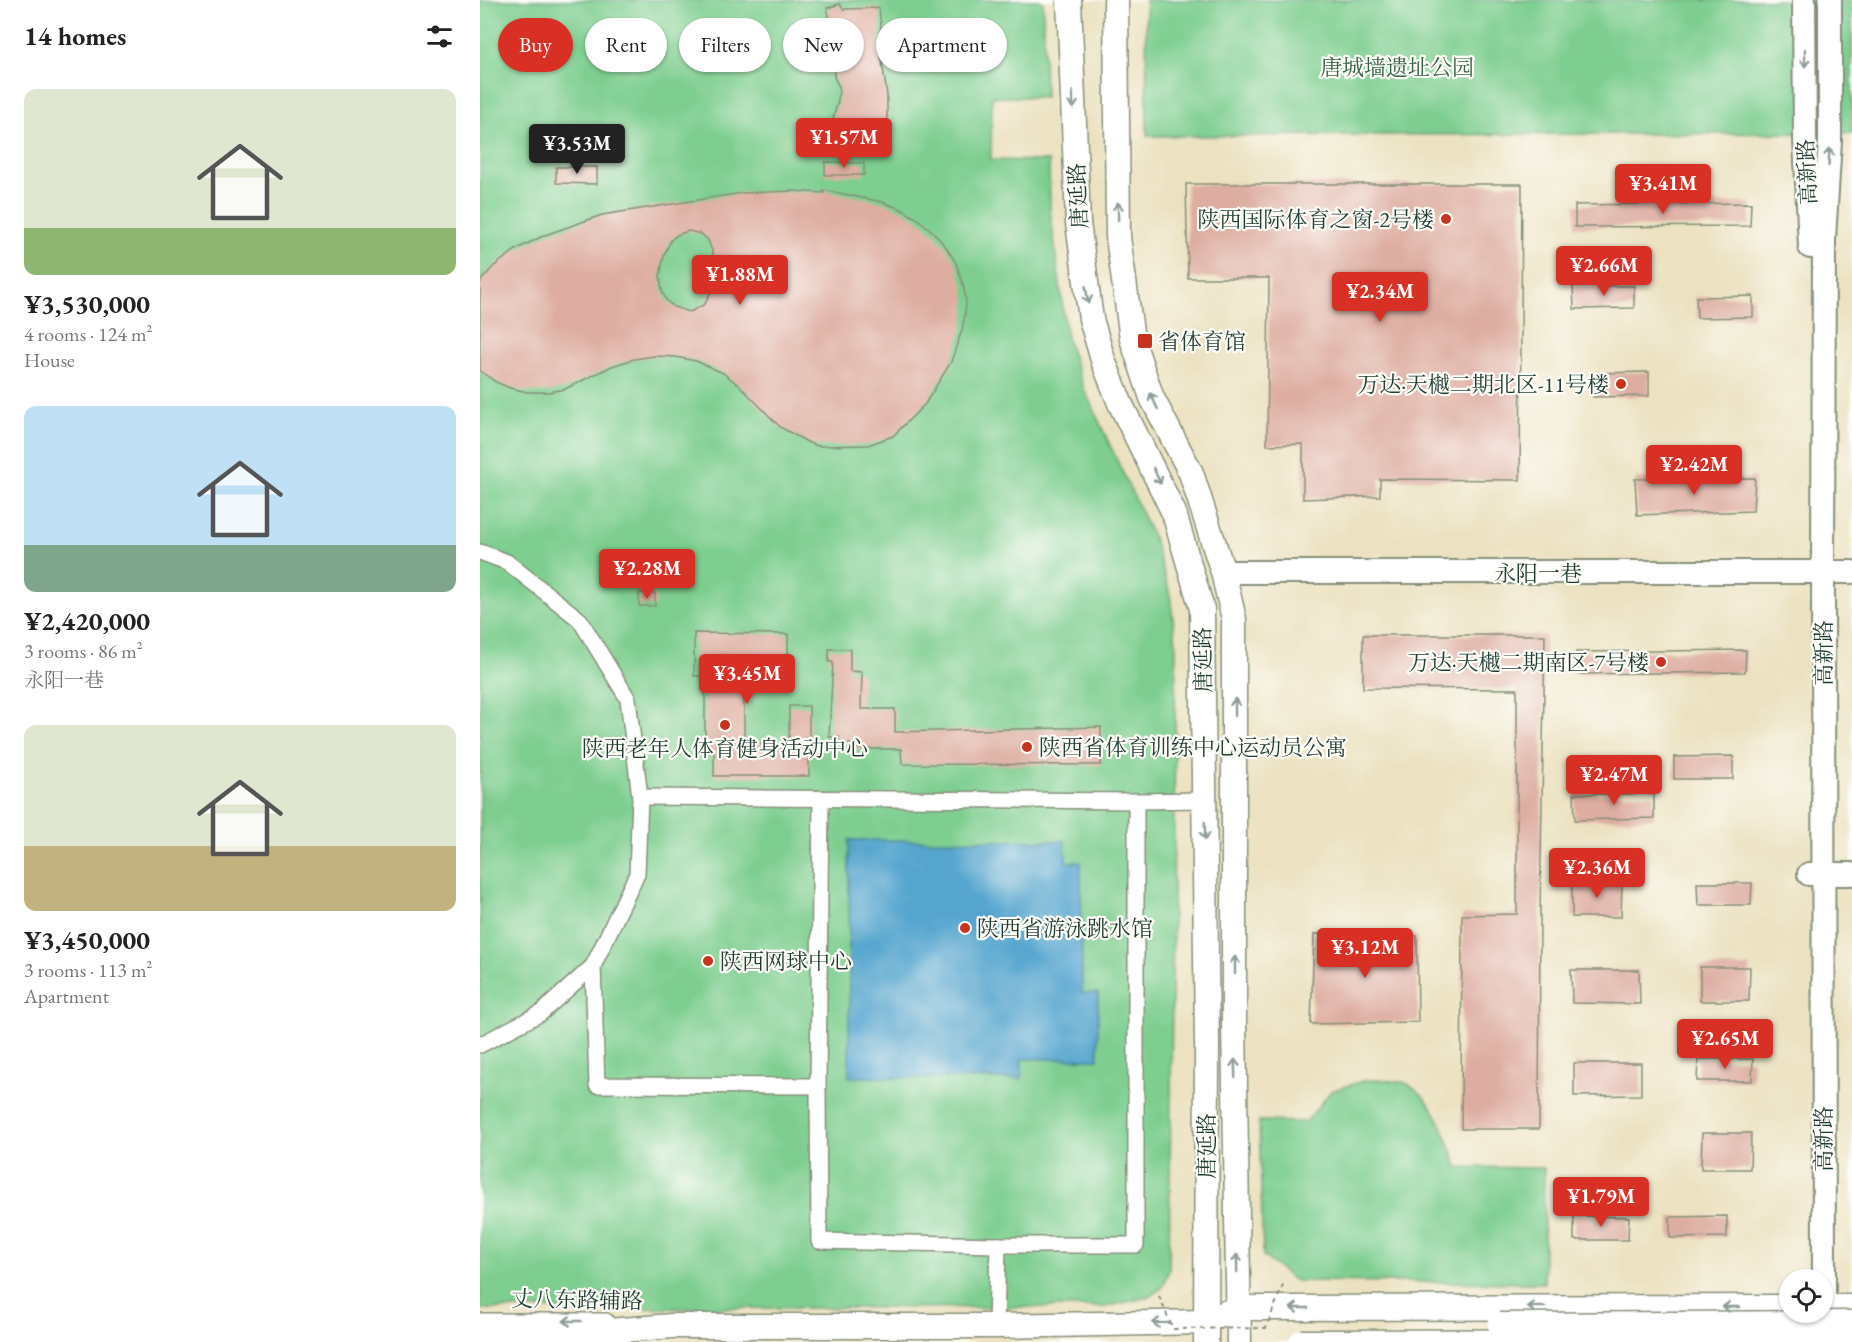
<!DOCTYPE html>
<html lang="en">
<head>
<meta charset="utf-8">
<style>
  body { margin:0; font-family:"EB Garamond","Noto Serif SC",serif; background:#f6f6f6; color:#222; height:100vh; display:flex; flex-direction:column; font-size:22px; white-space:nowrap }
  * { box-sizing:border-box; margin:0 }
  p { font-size:20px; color:#767676 }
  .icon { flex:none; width:33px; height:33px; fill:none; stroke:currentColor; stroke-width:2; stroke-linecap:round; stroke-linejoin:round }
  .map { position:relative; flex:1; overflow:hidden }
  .panel { display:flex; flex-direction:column; background:#fff; width:480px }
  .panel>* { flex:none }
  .guide { position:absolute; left:18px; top:18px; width:570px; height:54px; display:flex; gap:12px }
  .controls { position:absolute; left:1299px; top:1269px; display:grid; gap:12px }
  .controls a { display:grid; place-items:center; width:54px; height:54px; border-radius:50%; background:#fff; box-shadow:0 2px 4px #0004; font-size:30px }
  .price { position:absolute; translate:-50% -51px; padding:0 14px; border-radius:6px; background:#d93025; color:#fff; font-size:20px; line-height:39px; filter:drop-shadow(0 2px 3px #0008) }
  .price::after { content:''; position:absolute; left:50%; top:36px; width:18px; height:14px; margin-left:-9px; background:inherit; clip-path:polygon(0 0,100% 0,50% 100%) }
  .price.active { background:#222; color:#fff }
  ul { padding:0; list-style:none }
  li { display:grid; align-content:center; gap:12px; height:318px; padding:0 24px }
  li span { display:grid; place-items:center; height:186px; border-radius:12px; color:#555 }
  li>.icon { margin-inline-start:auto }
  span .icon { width:108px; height:108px; fill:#fffc; stroke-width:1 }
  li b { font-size:26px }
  h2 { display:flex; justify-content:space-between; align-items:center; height:72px; padding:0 24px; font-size:26px }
  .chip { padding:0 21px; border-radius:27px; background:#fff; box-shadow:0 2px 4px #0004; font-size:21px; line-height:54px }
  .chip.active { background:#d93025; color:#fff }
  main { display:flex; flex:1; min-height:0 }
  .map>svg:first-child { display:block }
  .green { fill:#7dce8f; stroke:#4e8662; stroke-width:1.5 }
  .water { fill:#54a5cf; stroke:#3a7182; stroke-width:1.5 }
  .building { fill:#deada1; fill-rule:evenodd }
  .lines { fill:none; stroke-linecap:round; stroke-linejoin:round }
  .street-casing { stroke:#86907a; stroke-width:18 }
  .secondary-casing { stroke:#86907a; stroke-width:26 }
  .primary-casing { stroke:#86907a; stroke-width:27 }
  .street { stroke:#fff; stroke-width:15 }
  .secondary { stroke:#fff; stroke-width:22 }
  .primary { stroke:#fff; stroke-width:24 }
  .primary-bridge-casing { stroke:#86907a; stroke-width:27; stroke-linecap:butt }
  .path-bridge { stroke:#86907a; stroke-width:2; stroke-dasharray:4.5 4.5; stroke-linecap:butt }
  .primary-bridge { stroke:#fff; stroke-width:24 }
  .oneway { stroke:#8f9e9a }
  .poi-dot { fill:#c8321e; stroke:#fdfcf7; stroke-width:2 }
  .labels { text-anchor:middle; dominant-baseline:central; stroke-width:4.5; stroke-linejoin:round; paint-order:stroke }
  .park-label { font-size:22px; fill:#36614b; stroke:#fdfcf7 }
  .street-label { font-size:22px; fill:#1f3d34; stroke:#fdfcf7 }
  .poi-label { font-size:22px; fill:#1f3d34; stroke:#fdfcf7; text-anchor:start }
</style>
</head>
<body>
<main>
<section class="panel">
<h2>14 homes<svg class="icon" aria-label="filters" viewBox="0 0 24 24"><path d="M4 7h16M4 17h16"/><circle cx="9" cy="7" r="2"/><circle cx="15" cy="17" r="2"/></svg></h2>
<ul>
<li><span style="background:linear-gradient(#dfe7d0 75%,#8fb573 0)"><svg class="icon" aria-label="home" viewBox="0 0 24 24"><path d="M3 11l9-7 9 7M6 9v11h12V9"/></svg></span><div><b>¥3,530,000</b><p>4 rooms · 124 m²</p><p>House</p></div></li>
<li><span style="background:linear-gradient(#bfe0f5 75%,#7fa58c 0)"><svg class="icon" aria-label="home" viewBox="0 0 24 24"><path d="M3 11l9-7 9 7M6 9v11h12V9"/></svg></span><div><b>¥2,420,000</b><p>3 rooms · 86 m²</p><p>永阳一巷</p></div></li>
<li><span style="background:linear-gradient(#dfe7d0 65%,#c2b280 0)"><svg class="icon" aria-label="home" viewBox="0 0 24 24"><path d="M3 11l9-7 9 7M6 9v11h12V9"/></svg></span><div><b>¥3,450,000</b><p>3 rooms · 113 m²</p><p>Apartment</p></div></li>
</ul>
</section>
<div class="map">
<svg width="1372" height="1342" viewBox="0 0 1372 1342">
  <rect width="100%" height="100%" fill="#fdfcf7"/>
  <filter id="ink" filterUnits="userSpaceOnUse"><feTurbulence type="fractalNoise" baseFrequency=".0167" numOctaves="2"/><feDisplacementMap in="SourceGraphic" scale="12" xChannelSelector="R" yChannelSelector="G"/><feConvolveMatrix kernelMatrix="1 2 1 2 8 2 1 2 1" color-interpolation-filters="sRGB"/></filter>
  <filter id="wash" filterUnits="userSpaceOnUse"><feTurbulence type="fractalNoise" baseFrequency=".008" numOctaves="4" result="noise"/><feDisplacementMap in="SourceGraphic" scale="24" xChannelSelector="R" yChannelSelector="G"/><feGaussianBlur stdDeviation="1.35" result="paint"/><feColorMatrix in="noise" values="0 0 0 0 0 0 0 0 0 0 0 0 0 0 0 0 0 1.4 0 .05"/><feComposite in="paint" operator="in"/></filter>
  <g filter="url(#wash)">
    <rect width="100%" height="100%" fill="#ece2c1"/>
    <g class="green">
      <polygon points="0,0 559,0 563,2 565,97 512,97 511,160 569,161 570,209 587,339 604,389 674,540 690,594 696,644 689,1270 682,1288 668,1297 625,1307 0,1309"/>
      <polygon points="666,0 1372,0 1372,133 667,136"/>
      <path d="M886,1080C896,1080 919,1080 928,1084C957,1101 966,1138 978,1167L1064,1168V1283L815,1281L783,1256L779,1121L826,1122L851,1091Z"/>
    </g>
    <polygon class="water" points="369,840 585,841 586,862 601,862 602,993 618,993 618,1059 542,1059 541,1079 369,1077"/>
    <g id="blocks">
      <g class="building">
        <polygon points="360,4 363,9 399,8 401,26 399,41 407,95 407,121 403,121 401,142 362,139 361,143 348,137 358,101 359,87 354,77 354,69 360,57 347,8"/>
        <polygon points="345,162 384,163 384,175 345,175"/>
        <polygon points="76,167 117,167 117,184 76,183"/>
        <polygon points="706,184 1042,184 1040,480 900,479 900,496 823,499 823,444 787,445 789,278 708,278"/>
        <path d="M344,190L402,202L421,209L438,219L452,231L466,247L476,263L483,284L486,301L485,314L482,330L471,362L445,404L413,436L388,445L338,446L329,443L300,427L260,386L243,373L216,361L196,357L175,356L154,359L132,366L85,389L69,392H47L30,388L16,382L0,371V282L13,267L37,249L65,235L122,215L262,193L312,191L344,193ZM208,231L221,234L228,240L236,262L233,287L225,304L210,312L194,307L186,300L182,291L180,276L184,255L191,240L197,235Z"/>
        <polygon points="1271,203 1270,226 1095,227 1095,205"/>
        <polygon points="1093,286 1154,286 1154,308 1094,309"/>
        <polygon points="1273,296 1273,317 1217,318 1216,297"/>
        <polygon points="1169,372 1169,396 1113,397 1113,373"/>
        <polygon points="1275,478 1273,511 1157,515 1155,479"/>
        <rect x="159" y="593" width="16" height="13"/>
        <polygon points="214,633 308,634 308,676 264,676 264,743 309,743 309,706 329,706 329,776 234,776 234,753 225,753 225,676 214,676"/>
        <polygon points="883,635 1065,635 1060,914 1059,1129 981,1129 982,915 1037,914 1037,689 883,688"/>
        <polygon points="349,649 370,649 370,671 382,672 381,709 415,709 415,732 621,727 621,765 422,764 421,749 375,749 375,744 359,744 359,737 349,737 353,662 349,662"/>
        <polygon points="1266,650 1265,672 1096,674 1096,652"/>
        <polygon points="1253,756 1253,779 1194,779 1194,757"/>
        <polygon points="1094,794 1174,794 1174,818 1095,820"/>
        <polygon points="1092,881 1142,881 1141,917 1092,917"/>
        <polygon points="1217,883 1272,883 1271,905 1218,905"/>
        <polygon points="834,934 937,936 938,1022 831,1024"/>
        <polygon points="1220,967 1270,967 1269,1001 1220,1001"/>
        <polygon points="1091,970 1159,970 1160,1004 1092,1003"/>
        <polygon points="1218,1059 1273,1059 1272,1081 1217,1081"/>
        <polygon points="1094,1063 1161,1063 1161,1095 1094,1096"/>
        <polygon points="1222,1133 1271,1133 1270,1169 1221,1169"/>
        <polygon points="1094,1216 1149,1217 1148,1240 1094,1240"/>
        <polygon points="1247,1216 1247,1237 1190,1238 1190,1217"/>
      </g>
    </g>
  </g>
  <g filter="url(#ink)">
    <use href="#blocks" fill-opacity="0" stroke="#86907a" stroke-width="1.5"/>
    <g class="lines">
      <defs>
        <g id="street">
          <polyline points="0,552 27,562 100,620 148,699 160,797 157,874 113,966 61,1013 0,1045"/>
          <polyline points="160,797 656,801 656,1245 518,1245 516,1326"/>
          <polyline points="656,801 724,800"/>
          <polyline points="113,966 117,1085 338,1086 339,1241 518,1245"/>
          <polyline points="338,1086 341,798"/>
          <polyline points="0,1321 126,1321"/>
        </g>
        <g id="secondary">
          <polyline points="1324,0 1325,138 1330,247"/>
          <polyline points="743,572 1372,572"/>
          <polyline points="1329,874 1372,874"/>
          <polyline points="1344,1307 1343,572 1344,239 1350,141 1350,0"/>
        </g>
        <g id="primary">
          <polyline points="589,0 598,223 611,319 623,360 640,403 694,513 722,609 727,1044 726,1342"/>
          <polyline points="636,0 638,237 652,339 672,398 711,473 743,572 754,619 754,1023 759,1342"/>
          <polyline points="1342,1307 1372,1307"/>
          <polyline points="0,1338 39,1338 192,1326 516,1326 725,1322 757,1308 1310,1307"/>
        </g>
      </defs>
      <use href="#street" class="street-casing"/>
      <use href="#secondary" class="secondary-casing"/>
      <use href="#primary" class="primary-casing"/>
      <use href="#street" class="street"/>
      <use href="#secondary" class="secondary"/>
      <use href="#primary" class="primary"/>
      <defs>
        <g id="primary-bridge">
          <polyline points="1020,1325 1372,1323"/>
          <polyline points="821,1342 1372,1341"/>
        </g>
      </defs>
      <use href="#primary-bridge" class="primary-bridge-casing"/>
      <polyline class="path-bridge" points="679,1296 693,1329 786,1328 805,1280"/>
      <use href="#primary-bridge" class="primary-bridge"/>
    </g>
    <defs><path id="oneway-shaft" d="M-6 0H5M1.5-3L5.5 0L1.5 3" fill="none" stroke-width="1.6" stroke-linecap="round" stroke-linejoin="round" transform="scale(1.5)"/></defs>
    <g class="oneway">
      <use href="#oneway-shaft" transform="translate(1325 58) rotate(90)"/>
      <use href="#oneway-shaft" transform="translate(593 100) rotate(88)"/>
      <use href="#oneway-shaft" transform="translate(1349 157) rotate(-87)"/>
      <use href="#oneway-shaft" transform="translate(638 211) rotate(-91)"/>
      <use href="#oneway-shaft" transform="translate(607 295) rotate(81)"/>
      <use href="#oneway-shaft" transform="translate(674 401) rotate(-115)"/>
      <use href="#oneway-shaft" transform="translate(677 476) rotate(65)"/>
      <use href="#oneway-shaft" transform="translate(755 707) rotate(-90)"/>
      <use href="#oneway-shaft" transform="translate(725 831) rotate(89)"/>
      <use href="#oneway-shaft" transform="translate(755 965) rotate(-90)"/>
      <use href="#oneway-shaft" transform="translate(755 1068) rotate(-91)"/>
      <use href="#oneway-shaft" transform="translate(757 1263) rotate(-91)"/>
      <use href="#oneway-shaft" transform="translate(1056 1307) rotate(180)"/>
      <use href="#oneway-shaft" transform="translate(1251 1307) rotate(180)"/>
      <use href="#oneway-shaft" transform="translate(819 1308) rotate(180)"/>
      <use href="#oneway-shaft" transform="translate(92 1321) rotate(180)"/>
      <use href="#oneway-shaft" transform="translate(681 1323) rotate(179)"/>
    </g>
  </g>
  <g class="poi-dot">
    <circle cx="966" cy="219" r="6"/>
    <rect x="657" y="333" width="16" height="16" rx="3"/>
    <circle cx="1141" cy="384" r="6"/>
    <circle cx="1181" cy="662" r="6"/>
    <circle cx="245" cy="725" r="6"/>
    <circle cx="547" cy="747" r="6"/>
    <circle cx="485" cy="928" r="6"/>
    <circle cx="228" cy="961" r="6"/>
  </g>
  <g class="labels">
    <g class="park-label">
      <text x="917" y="67">唐城墙遗址公园</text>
    </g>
    <g class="street-label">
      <text transform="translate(1327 172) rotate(-93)">高新路</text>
      <text transform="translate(598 196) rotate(-93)">唐延路</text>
      <text x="1058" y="573">永阳一巷</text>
      <text transform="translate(1343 653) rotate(-90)">高新路</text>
      <text transform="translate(723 660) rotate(-91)">唐延路</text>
      <text transform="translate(1343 1139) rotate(-90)">高新路</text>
      <text transform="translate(726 1146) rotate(-90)">唐延路</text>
      <text transform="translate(97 1300) rotate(1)">丈八东路辅路</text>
    </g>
    <g class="poi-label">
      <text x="954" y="219" text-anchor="end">陕西国际体育之窗-2号楼</text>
      <text x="678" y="341">省体育馆</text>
      <text x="1129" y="384" text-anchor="end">万达·天樾二期北区-11号楼</text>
      <text x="1169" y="662" text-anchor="end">万达·天樾二期南区-7号楼</text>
      <text x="559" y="747">陕西省体育训练中心运动员公寓</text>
      <text x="245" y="748" text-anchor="middle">陕西老年人体育健身活动中心</text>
      <text x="497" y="928">陕西省游泳跳水馆</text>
      <text x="240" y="961">陕西网球中心</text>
    </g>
  </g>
</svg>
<div class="controls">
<a><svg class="icon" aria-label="locate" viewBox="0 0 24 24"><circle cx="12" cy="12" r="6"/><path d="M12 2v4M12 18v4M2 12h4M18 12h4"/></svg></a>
</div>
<b class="price" style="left:364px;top:169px">¥1.57M</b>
<b class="price active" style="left:97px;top:175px">¥3.53M</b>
<b class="price" style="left:1183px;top:215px">¥3.41M</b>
<b class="price" style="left:1124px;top:297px">¥2.66M</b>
<b class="price" style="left:260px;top:306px">¥1.88M</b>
<b class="price" style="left:900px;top:323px">¥2.34M</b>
<b class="price" style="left:1214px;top:496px">¥2.42M</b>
<b class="price" style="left:167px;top:600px">¥2.28M</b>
<b class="price" style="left:267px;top:705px">¥3.45M</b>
<b class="price" style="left:1134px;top:806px">¥2.47M</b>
<b class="price" style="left:1117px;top:899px">¥2.36M</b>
<b class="price" style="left:885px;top:979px">¥3.12M</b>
<b class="price" style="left:1245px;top:1070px">¥2.65M</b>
<b class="price" style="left:1121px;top:1228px">¥1.79M</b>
<div class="guide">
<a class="chip active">Buy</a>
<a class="chip">Rent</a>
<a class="chip">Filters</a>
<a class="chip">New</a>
<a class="chip">Apartment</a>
</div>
</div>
</main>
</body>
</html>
